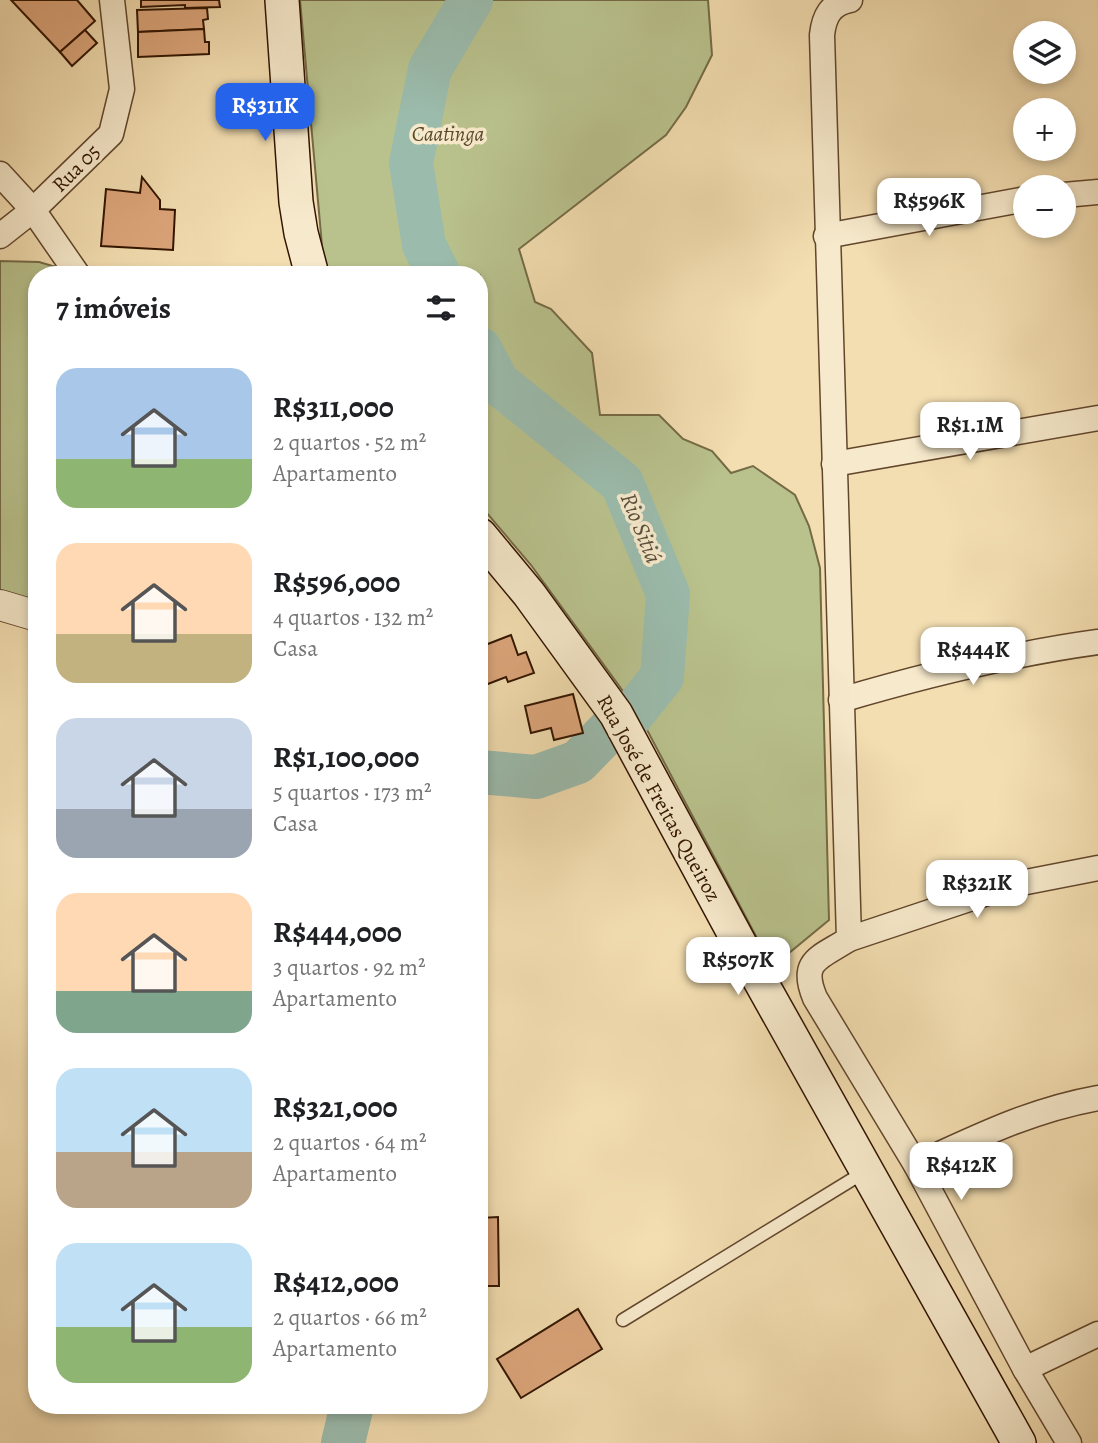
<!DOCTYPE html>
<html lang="pt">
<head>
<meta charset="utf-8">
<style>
  body { margin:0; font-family:Alegreya,serif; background:#f2f2f2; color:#202124; height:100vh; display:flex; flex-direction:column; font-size:26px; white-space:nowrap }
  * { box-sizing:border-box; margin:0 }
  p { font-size:23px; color:#757577 }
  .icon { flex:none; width:38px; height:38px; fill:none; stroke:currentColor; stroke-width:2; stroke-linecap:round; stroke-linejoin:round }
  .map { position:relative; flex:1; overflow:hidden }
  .panel { position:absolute; left:28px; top:266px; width:460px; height:1148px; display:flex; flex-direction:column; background:#fff; border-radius:28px; box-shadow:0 4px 10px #0003 }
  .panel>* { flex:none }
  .tools { position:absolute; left:1013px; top:21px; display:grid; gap:14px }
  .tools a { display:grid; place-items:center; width:63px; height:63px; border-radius:50%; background:#fff; box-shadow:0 4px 10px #0003; font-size:35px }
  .price { position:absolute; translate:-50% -60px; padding:0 16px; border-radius:14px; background:#fff; color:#222; font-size:23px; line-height:46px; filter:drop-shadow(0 2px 4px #0008) }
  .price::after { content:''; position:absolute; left:50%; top:42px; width:21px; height:16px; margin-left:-10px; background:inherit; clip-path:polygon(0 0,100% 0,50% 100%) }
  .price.on { background:#2563eb; color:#fff }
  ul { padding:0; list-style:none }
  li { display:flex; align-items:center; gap:21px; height:175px; padding:0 28px }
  li span { display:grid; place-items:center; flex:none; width:196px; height:140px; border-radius:21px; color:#555 }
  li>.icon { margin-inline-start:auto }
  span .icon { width:84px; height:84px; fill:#fffc; stroke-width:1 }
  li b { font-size:30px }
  h2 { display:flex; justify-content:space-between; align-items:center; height:84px; padding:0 28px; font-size:30px }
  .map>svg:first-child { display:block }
  .green { fill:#b9c28d; stroke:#756b46; stroke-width:2 }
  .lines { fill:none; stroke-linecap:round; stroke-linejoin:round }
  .river { stroke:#9bbcad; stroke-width:44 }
  .building { fill:#dda67b; stroke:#311400; stroke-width:2 }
  .service-casing { stroke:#62462c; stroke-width:15 }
  .minor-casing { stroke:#62462c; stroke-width:27 }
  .tertiary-casing { stroke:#62462c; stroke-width:32 }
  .secondary-casing { stroke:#311400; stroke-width:36 }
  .service { stroke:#f7eacc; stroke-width:12 }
  .minor { stroke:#f7eacc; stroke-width:24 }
  .tertiary { stroke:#f7eacc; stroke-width:30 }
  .secondary { stroke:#f7eacc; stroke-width:33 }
  .labels { text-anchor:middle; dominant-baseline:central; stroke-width:7; stroke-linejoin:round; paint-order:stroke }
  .park-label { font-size:21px; font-style:italic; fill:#5a482a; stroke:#f7eacc }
  .street-label { font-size:21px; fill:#311400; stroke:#f7eacc }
  .water-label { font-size:23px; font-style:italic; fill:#564f3d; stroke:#f7eacc }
</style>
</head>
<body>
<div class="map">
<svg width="1098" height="1443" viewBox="0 0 1098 1443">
  <rect width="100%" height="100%" fill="#f3deb1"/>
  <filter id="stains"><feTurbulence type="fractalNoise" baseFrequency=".00286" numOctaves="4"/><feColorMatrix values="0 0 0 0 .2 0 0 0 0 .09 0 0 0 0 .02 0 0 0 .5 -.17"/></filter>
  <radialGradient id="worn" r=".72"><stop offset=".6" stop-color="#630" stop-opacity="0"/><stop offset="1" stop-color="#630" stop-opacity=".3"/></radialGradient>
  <g class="green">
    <polygon points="300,0 708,0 712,55 686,107 666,135 519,249 535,302 551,309 592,353 600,415 659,415 683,439 712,451 731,473 753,466 795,495 809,526 820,568 829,920 783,958 767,957 636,709 531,565 480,505 480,275 329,275 323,257"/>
    <polygon points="0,261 39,262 63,269 63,275 37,275 37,611 0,598"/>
  </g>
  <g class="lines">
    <g class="river">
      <polyline points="439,275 424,245 411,163 430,69 471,0"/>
      <polyline points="480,349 498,383 622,483 668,594 662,677 630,717"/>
      <polyline points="480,772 536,777 578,762 609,730"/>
      <polyline points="343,1443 352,1405"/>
    </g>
  </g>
  <g class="building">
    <polygon points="11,0 77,0 95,21 60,52"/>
    <polygon points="141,0 219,0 220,7 185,8 185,5 141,7"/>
    <polygon points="207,8 208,19 203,20 204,29 138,32 137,10"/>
    <polygon points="204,29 205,42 209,42 209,54 138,57 138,32"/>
    <polygon points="85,30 97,43 72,66 60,52"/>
    <polygon points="142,177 160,200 160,209 175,210 173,250 101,246 106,189 140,193"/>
    <polygon points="511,635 518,655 526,652 534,673 508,682 506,677 480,687 480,647"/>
    <polygon points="573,694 583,733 554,740 551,728 531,733 525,706"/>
    <polygon points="498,1217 499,1286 480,1286 480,1218"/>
    <polygon points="578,1309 602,1349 521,1398 497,1359"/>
  </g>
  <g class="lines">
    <defs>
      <polyline id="service" points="623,1320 866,1171"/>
      <g id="minor">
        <path d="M850,0C830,4 824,17 822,35L849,939C820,958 799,960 815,998L916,1165L1025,1369L1069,1443"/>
        <polyline points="0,174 33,210 78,275"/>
        <polyline points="1064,195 1098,192"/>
        <polyline points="0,236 33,210 111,134 122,89 112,0"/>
        <polyline points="826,236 1026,199"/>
        <polyline points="834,464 1098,418"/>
        <path d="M841,700C926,675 1010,654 1098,642"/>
        <polyline points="849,939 1011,885 1098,868"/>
        <path d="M916,1165C977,1137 1031,1110 1098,1098"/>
        <polyline points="1025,1369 1098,1334"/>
      </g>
      <polyline id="tertiary" points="0,605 37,616"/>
      <g id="secondary">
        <polyline points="282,0 296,202 301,233 312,275"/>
        <polyline points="480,535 529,594 616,714 748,959 1019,1443"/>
      </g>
    </defs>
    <use href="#service" class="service-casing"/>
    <use href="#minor" class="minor-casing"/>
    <use href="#tertiary" class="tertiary-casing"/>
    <use href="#secondary" class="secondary-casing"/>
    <use href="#service" class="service"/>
    <use href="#minor" class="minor"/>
    <use href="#tertiary" class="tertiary"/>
    <use href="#secondary" class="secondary"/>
  </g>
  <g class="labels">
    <g class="park-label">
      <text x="448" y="134">Caatinga</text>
    </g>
    <g class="street-label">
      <text transform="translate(76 168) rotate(-45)">Rua 05</text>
      <text transform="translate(659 798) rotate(61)">Rua José de Freitas Queiroz</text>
    </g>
    <g class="water-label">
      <text transform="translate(641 528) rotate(68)">Rio Sitiá</text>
    </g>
  </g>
  <rect width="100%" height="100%" filter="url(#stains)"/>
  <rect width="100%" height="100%" fill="url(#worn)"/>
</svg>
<div class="tools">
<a><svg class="icon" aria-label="layers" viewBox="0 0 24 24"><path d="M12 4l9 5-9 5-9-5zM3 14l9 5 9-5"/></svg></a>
<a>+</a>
<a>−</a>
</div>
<b class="price on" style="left:265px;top:143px">R$311K</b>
<b class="price" style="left:929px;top:238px">R$596K</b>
<b class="price" style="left:970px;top:462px">R$1.1M</b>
<b class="price" style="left:973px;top:687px">R$444K</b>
<b class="price" style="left:977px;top:920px">R$321K</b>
<b class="price" style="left:738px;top:997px">R$507K</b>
<b class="price" style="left:961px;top:1202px">R$412K</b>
<section class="panel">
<h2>7 imóveis<svg class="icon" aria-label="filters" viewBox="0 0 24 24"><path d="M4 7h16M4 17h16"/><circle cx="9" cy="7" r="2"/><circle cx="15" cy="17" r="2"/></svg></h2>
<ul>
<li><span style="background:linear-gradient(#a9c7e8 65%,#8fb573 0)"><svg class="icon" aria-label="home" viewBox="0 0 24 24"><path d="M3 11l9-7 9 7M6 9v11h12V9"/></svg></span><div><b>R$311,000</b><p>2 quartos · 52 m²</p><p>Apartamento</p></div></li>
<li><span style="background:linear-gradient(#ffd9b3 65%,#c2b280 0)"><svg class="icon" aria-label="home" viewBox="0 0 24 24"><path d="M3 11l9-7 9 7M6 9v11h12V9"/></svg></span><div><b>R$596,000</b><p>4 quartos · 132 m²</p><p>Casa</p></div></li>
<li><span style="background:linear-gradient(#c9d6e8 65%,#9aa5b1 0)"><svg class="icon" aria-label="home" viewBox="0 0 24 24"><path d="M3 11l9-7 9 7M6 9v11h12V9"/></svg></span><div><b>R$1,100,000</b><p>5 quartos · 173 m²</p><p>Casa</p></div></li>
<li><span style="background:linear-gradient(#ffd9b3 70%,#7fa58c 0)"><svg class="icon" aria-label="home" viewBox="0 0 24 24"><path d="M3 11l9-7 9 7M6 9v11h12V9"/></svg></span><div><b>R$444,000</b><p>3 quartos · 92 m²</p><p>Apartamento</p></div></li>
<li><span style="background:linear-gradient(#bfe0f5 60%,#b9a48a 0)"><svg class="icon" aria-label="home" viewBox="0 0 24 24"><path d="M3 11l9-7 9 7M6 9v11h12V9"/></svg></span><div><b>R$321,000</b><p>2 quartos · 64 m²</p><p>Apartamento</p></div></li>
<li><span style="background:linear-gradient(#bfe0f5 60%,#8fb573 0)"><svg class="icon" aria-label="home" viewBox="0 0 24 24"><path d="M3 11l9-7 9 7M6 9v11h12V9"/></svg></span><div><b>R$412,000</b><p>2 quartos · 66 m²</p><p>Apartamento</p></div></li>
</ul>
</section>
</div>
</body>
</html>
